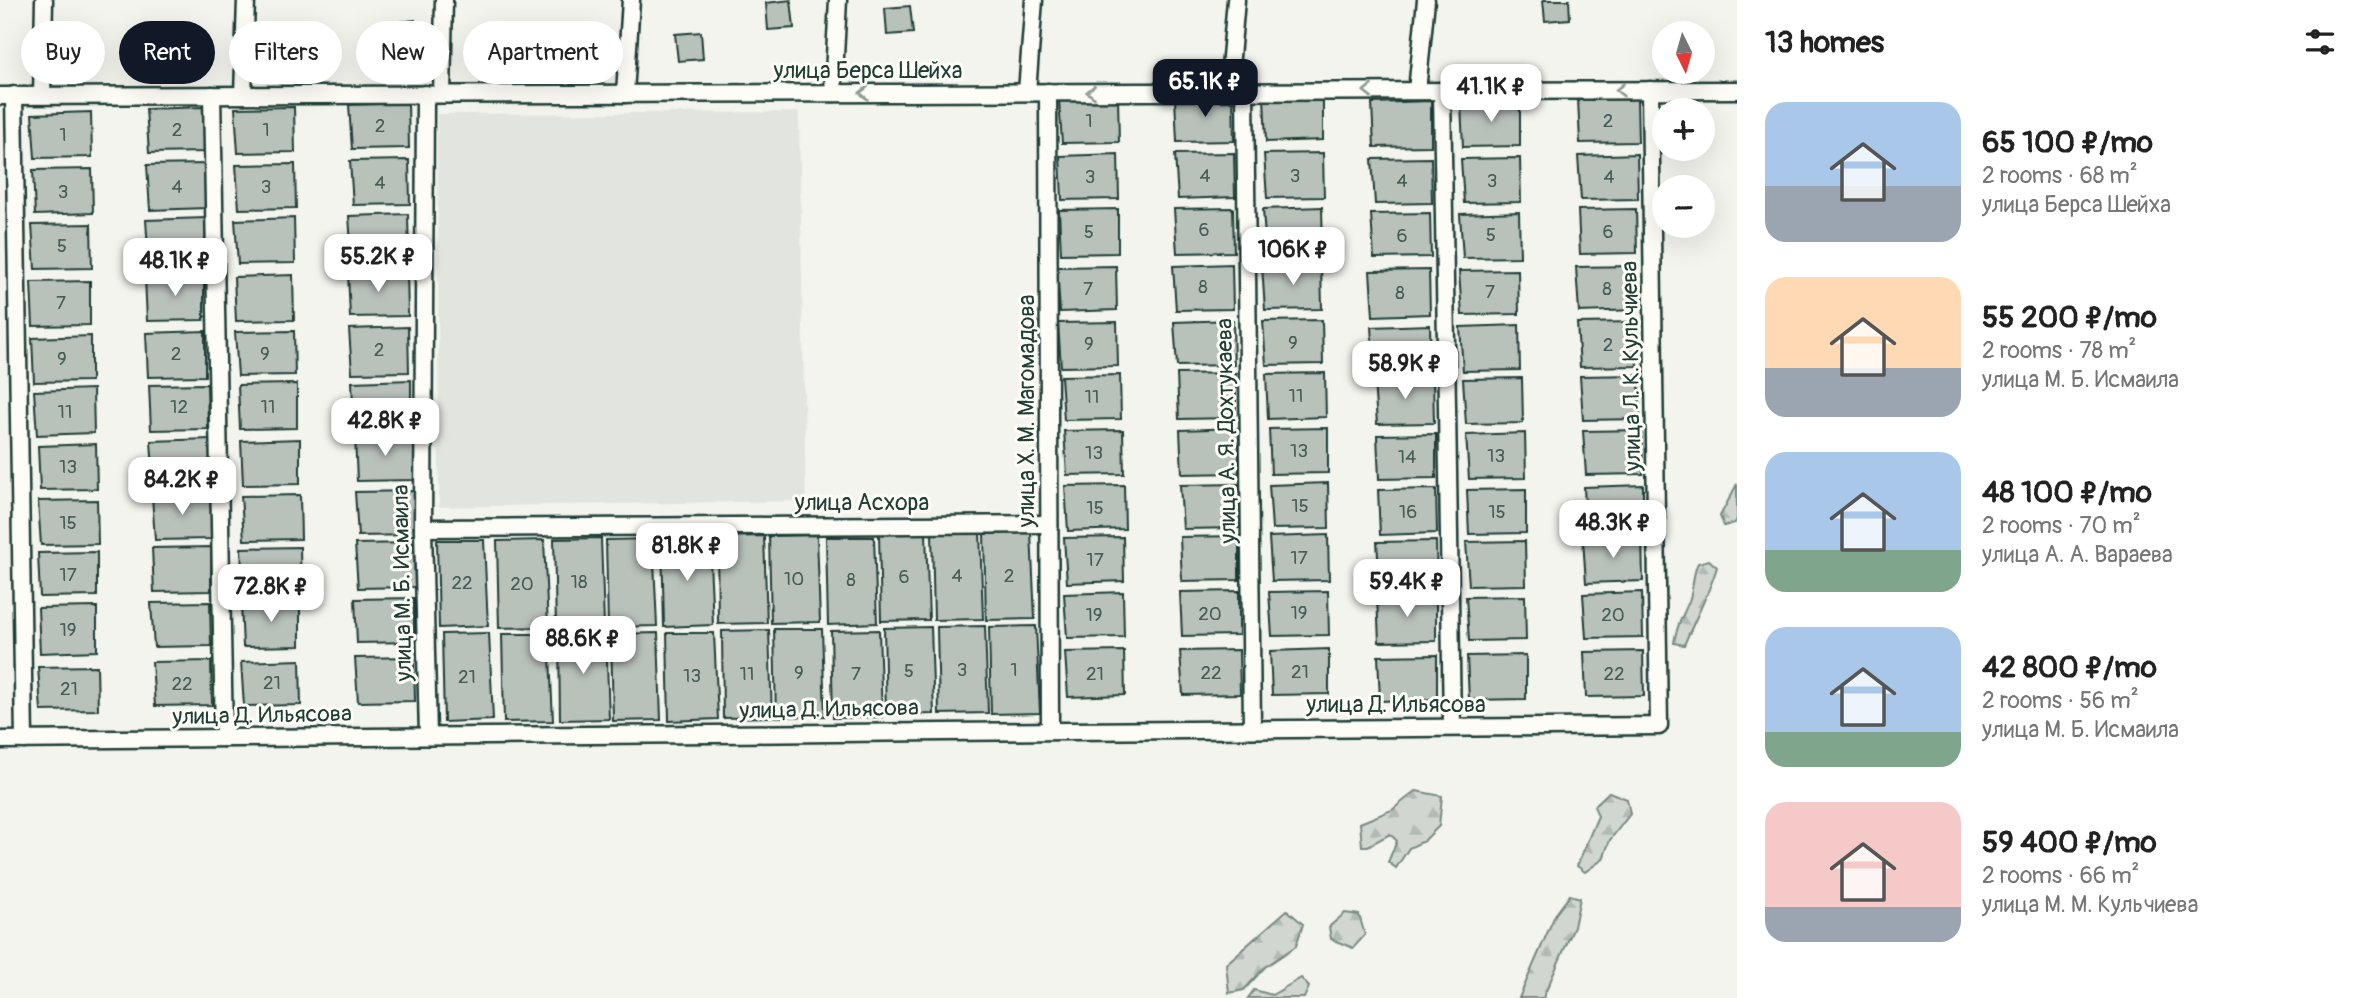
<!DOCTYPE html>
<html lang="en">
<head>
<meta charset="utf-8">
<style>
  body { margin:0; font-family:Pangolin,sans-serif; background:#f2f2f2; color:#222; height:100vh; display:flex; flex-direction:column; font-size:26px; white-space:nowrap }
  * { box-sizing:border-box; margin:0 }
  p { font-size:23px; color:#767676 }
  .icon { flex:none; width:38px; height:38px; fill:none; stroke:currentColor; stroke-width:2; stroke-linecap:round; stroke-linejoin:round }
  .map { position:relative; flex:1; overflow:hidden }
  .sheet { display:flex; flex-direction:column; background:#fff; width:630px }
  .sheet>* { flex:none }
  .top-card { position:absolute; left:21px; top:21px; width:665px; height:63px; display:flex; gap:14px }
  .needle { width:46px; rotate:175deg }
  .buttons { position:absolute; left:1652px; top:21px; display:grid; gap:14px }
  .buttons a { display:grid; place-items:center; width:63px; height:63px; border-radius:50%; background:#fff; box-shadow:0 7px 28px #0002; font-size:35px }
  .price { position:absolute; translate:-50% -60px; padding:0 16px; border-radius:14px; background:#fff; color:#222; font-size:23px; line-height:46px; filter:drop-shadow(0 2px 4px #0008) }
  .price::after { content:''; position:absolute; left:50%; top:42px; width:21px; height:16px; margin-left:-10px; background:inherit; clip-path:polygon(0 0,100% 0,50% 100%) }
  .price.active { background:#111827; color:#fff }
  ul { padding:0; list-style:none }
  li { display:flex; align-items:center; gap:21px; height:175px; padding:0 28px }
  li span { display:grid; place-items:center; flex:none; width:196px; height:140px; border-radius:21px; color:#555 }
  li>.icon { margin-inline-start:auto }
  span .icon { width:84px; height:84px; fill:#fffc; stroke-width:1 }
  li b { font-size:30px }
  h2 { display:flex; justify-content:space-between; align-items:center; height:84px; padding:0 28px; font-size:30px }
  .pill { padding:0 24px; border-radius:32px; background:#fff; box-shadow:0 7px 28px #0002; font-size:24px; line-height:63px }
  .pill.active { background:#111827; color:#fff }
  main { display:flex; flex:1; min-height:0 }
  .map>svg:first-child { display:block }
  .built { fill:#e2e5df }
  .forest { fill:url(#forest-firs); stroke:#788a82; stroke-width:2 }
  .building { fill:#b9c1bb; stroke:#1f3d34; stroke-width:2 }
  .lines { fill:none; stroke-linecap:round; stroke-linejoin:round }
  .minor-casing { stroke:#1f3d34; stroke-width:21 }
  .minor { stroke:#fdfcf7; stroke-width:16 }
  .oneway { stroke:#8e9c96 }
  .labels { text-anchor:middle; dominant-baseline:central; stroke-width:6; stroke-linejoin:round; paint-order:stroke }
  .number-label { font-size:19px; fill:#465e56 }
  .street-label { font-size:23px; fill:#1f3d34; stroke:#fdfcf7 }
</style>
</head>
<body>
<main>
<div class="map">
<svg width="1737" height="998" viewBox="0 0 1737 998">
  <defs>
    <pattern id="forest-firs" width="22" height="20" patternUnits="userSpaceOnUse" patternTransform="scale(1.75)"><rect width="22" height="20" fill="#d1d6d1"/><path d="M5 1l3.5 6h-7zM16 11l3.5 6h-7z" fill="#b3b9b4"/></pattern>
  </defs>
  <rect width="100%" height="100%" fill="#f4f4ef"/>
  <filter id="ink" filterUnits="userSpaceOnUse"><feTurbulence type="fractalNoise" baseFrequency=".0143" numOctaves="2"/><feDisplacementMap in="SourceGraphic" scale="14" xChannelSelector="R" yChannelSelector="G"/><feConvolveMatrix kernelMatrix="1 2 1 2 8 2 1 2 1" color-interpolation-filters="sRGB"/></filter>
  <g filter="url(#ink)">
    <polygon class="built" points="799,112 806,501 439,507 437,114"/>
    <g class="forest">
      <polygon points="1737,484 1737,519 1735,523 1724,526 1720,516"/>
      <path d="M1709,560L1717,567C1709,594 1695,619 1684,645L1674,643C1676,626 1683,616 1689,601C1694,588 1692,575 1698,563Z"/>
      <polygon points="1416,791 1442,796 1439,826 1424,841 1409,848 1396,868 1388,862 1397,841 1390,834 1368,846 1362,846 1360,823 1392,810"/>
      <polygon points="1609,792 1627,799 1630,814 1610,840 1603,859 1585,872 1577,866 1598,816 1594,806"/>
      <polygon points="1570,895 1580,898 1574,927 1543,998 1519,998 1555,915"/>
      <polygon points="1287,910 1303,924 1296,946 1265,967 1244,990 1229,993 1226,964"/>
      <polygon points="1345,913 1359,915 1365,935 1353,948 1331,939 1329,927"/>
      <polygon points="1301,978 1309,987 1304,998 1248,998 1254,990 1272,995"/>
    </g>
    <g class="building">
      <polygon points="791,0 794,28 768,30 766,3"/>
      <polygon points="1543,0 1569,0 1570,19 1545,21"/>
      <polygon points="910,6 913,33 887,35 885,8"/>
      <polygon points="415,20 418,48 392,50 390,23"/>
      <polygon points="701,32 703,59 678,61 675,34"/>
      <polygon points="1233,96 1234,141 1177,142 1175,98"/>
      <polygon points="1323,96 1323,140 1266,142 1264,97"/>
      <polygon points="1118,98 1119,142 1062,143 1059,99"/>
      <polygon points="1637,98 1638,142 1580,143 1578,99"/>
      <polygon points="1431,101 1431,146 1374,147 1372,103"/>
      <polygon points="1520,101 1520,146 1463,147 1461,103"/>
      <polygon points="408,103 409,148 352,149 349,105"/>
      <polygon points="205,107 206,152 149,153 146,109"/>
      <polygon points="294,107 295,152 238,153 235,108"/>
      <polygon points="91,112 92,157 35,158 32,114"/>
      <polygon points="1234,153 1235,197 1178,199 1175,154"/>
      <polygon points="1323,153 1324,197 1267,198 1264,154"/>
      <polygon points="1118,154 1119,199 1062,200 1060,156"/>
      <polygon points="1637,154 1638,199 1581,200 1578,156"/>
      <polygon points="1431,158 1432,203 1375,204 1372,159"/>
      <polygon points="1520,158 1521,202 1464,203 1461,159"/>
      <polygon points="409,160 410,204 353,205 350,161"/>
      <polygon points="206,164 207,208 150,210 147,165"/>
      <polygon points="295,164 296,208 239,209 236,165"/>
      <polygon points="92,169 93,213 35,215 33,170"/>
      <polygon points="1322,207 1323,252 1266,253 1263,209"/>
      <polygon points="1233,208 1234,252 1177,253 1174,209"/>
      <polygon points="1118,209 1118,253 1061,254 1059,210"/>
      <polygon points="1636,209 1637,253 1580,254 1578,210"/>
      <polygon points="1519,212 1520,257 1463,258 1460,214"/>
      <polygon points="1430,213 1431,257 1374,258 1371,214"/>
      <polygon points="408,214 409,259 352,260 349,216"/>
      <polygon points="205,218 206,263 149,264 146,220"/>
      <polygon points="294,218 295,263 238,264 235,220"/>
      <polygon points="91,224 92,268 35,269 32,225"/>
      <polygon points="1232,264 1233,309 1176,310 1173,266"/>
      <polygon points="1321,264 1322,309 1265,310 1262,266"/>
      <polygon points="1116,266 1117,310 1060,312 1057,267"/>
      <polygon points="1635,266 1636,310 1579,312 1576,267"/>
      <polygon points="1429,270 1430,314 1373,316 1370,271"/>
      <polygon points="1518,270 1519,314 1462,315 1459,271"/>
      <polygon points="407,272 408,316 350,317 348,273"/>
      <polygon points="293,275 294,320 236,321 234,277"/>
      <polygon points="204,276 204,320 147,321 145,277"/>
      <polygon points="90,281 90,325 33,326 31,282"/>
      <polygon points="1233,320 1234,365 1177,366 1174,322"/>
      <polygon points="1322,320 1323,364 1266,365 1263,321"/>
      <polygon points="1117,322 1118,366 1061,367 1058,323"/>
      <polygon points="1636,322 1637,366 1580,367 1577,323"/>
      <polygon points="1430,325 1431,370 1374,371 1371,327"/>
      <polygon points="1519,325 1520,370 1463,371 1460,327"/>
      <polygon points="408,327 409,372 352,373 349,329"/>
      <polygon points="205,331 205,376 148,377 146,333"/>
      <polygon points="294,331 295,375 238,376 235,332"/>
      <polygon points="91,336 91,381 34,382 32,338"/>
      <polygon points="1236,373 1236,418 1179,419 1177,374"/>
      <polygon points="1325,373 1326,417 1268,419 1266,374"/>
      <polygon points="1120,375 1121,419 1064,420 1061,376"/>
      <polygon points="1639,375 1640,419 1583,420 1580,376"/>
      <polygon points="1433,378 1434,423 1377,424 1374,380"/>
      <polygon points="1522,378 1523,423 1466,424 1463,379"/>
      <polygon points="411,380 411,425 354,426 352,382"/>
      <polygon points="207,384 208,429 151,430 149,385"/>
      <polygon points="297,384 297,428 240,429 238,385"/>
      <polygon points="93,389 94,433 37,435 34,391"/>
      <polygon points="1239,428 1239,473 1182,474 1180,430"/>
      <polygon points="1328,428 1328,473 1271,474 1269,429"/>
      <polygon points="1123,430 1124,474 1067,475 1064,431"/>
      <polygon points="1642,430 1643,474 1586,475 1583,431"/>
      <polygon points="1525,433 1526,478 1469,479 1466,435"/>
      <polygon points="1436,434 1436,478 1379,479 1377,435"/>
      <polygon points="414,435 414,480 357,481 355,437"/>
      <polygon points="210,439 211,484 154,485 151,441"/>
      <polygon points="300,439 300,484 243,485 241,441"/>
      <polygon points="96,444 97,489 40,490 38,446"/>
      <polygon points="1328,483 1329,528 1272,529 1269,485"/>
      <polygon points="1239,484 1240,528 1183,529 1180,485"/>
      <polygon points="1124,485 1125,529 1068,531 1065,486"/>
      <polygon points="1643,485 1643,530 1586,531 1584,487"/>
      <polygon points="1436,489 1437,533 1380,535 1378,490"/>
      <polygon points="1526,489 1526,533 1469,534 1467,490"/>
      <polygon points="414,491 415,535 358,536 355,492"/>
      <polygon points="211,495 212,539 155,540 152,496"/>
      <polygon points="300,495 301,539 244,540 241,496"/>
      <polygon points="97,500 98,544 41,545 38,501"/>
      <polygon points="980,532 983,619 934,620 932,533"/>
      <polygon points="1031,532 1035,619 986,620 984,533"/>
      <polygon points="926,533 929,620 881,621 879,534"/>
      <polygon points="817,535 820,622 771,623 769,536"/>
      <polygon points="1328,535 1329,580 1272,581 1269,537"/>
      <polygon points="764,536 767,623 718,624 717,537"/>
      <polygon points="1239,536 1239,580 1182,581 1180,537"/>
      <polygon points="826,537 874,537 877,623 828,625"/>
      <polygon points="1123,537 1124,581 1067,583 1064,538"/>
      <polygon points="1642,537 1643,581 1586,583 1583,539"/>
      <polygon points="601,538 604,625 556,626 554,539"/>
      <polygon points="653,539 657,626 608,627 606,540"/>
      <polygon points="662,539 709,539 713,625 664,627"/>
      <polygon points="437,540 484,540 488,626 439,628"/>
      <polygon points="544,540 548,627 499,628 497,541"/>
      <polygon points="1436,541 1437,585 1380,587 1377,542"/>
      <polygon points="1525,541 1526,585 1469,586 1466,542"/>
      <polygon points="414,543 415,587 358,588 355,544"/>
      <polygon points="211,547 211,591 154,592 152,548"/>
      <polygon points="300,547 301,591 243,592 241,548"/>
      <polygon points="97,552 97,596 40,597 38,553"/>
      <polygon points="1239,591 1239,635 1182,636 1180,592"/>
      <polygon points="1328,591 1329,635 1272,636 1269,592"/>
      <polygon points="1123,592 1124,637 1067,638 1064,594"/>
      <polygon points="1642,592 1643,637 1586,638 1583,594"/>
      <polygon points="1436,596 1436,641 1379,642 1377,597"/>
      <polygon points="1525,596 1526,640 1469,641 1466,597"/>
      <polygon points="414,598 414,642 357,643 355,599"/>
      <polygon points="210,602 211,646 154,647 151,603"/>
      <polygon points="300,602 300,646 243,647 241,603"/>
      <polygon points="97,607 97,651 40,653 38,608"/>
      <polygon points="985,626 988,713 939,714 937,627"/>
      <polygon points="1036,626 1040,713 991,714 989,627"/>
      <polygon points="931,627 934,714 886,715 884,628"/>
      <polygon points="774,629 822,629 825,716 776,717"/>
      <polygon points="769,630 772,717 723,718 722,631"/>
      <polygon points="879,630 882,717 833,718 831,631"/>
      <polygon points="559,632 606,632 609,719 560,720"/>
      <polygon points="489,633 493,720 444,722 442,634"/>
      <polygon points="658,633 661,720 613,721 611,634"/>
      <polygon points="667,633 714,633 718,719 669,721"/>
      <polygon points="502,634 549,634 553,721 504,722"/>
      <polygon points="1329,649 1329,694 1272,695 1270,651"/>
      <polygon points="1239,650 1240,694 1183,695 1180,651"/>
      <polygon points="1124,651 1125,695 1068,697 1065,652"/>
      <polygon points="1643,651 1644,696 1586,697 1584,652"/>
      <polygon points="1437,655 1437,699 1380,701 1378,656"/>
      <polygon points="1526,655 1526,699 1469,700 1467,656"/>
      <polygon points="414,657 415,701 358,702 355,658"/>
      <polygon points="300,660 301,705 244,706 241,662"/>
      <polygon points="211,661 212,705 155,706 152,662"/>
      <polygon points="97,666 98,710 41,711 38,667"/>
    </g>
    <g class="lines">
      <defs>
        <g id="minor">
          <polyline points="1228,91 1236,0"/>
          <polyline points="1245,91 1252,727"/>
          <polyline points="1417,91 1426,0"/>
          <polyline points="1442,91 1452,725"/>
          <polyline points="1027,92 1034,0"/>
          <polyline points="1048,92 1050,729"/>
          <polyline points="833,93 838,0"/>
          <polyline points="425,94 423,528 428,736"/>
          <polyline points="442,94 444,0"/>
          <polyline points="625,94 631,0"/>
          <polyline points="14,95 24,740"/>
          <polyline points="42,95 44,0"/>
          <polyline points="212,95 224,738"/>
          <polyline points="243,95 246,0"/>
          <polyline points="0,96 1737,90"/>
          <polyline points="423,528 1049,524"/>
          <polyline points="0,740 1659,726 1650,90"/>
        </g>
      </defs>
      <use href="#minor" class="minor-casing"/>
      <use href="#minor" class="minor"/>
    </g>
    <defs><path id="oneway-chevron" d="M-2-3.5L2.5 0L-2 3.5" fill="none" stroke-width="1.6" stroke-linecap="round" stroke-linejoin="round" transform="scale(1.75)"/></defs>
    <g class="oneway">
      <use href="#oneway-chevron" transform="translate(1620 90) rotate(180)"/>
      <use href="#oneway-chevron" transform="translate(1368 91) rotate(180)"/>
      <use href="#oneway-chevron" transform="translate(1091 92) rotate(180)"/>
      <use href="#oneway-chevron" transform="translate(864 93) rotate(180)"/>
    </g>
  </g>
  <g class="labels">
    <g class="number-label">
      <text x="1089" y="121">1</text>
      <text x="1608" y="121">2</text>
      <text x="380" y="126">2</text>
      <text x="177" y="130">2</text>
      <text x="266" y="130">1</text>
      <text x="63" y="135">1</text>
      <text x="1205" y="176">4</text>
      <text x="1295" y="176">3</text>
      <text x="1090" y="177">3</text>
      <text x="1609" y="177">4</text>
      <text x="1402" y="181">4</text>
      <text x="1492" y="181">3</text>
      <text x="380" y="183">4</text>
      <text x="177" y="187">4</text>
      <text x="266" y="187">3</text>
      <text x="63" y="192">3</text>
      <text x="1204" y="230">6</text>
      <text x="1089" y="232">5</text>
      <text x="1608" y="232">6</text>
      <text x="1491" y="235">5</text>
      <text x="1402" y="236">6</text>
      <text x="62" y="246">5</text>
      <text x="1203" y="287">8</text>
      <text x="1088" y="289">7</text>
      <text x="1607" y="289">8</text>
      <text x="1490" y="292">7</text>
      <text x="1400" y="293">8</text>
      <text x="61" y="303">7</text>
      <text x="1293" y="343">9</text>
      <text x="1089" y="344">9</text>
      <text x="1608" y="345">2</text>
      <text x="379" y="350">2</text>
      <text x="176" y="354">2</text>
      <text x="265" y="354">9</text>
      <text x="62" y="359">9</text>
      <text x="1296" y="396">11</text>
      <text x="1092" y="397">11</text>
      <text x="179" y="407">12</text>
      <text x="268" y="407">11</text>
      <text x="65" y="412">11</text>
      <text x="1299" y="451">13</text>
      <text x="1094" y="453">13</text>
      <text x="1496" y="456">13</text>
      <text x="1407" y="457">14</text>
      <text x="68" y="467">13</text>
      <text x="1300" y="506">15</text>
      <text x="1095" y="508">15</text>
      <text x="1408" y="512">16</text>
      <text x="1497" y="512">15</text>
      <text x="68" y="523">15</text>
      <text x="1299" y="558">17</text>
      <text x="1095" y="560">17</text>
      <text x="68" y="575">17</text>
      <text x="957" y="576">4</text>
      <text x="1009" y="576">2</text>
      <text x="904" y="577">6</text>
      <text x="794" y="579">10</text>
      <text x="851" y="580">8</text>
      <text x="579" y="582">18</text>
      <text x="462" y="583">22</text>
      <text x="522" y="584">20</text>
      <text x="1299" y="613">19</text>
      <text x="1210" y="614">20</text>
      <text x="1094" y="615">19</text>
      <text x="1613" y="615">20</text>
      <text x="68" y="630">19</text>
      <text x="962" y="670">3</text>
      <text x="1014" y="670">1</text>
      <text x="909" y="671">5</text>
      <text x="1300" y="672">21</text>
      <text x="799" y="673">9</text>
      <text x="1211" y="673">22</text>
      <text x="747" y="674">11</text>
      <text x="856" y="674">7</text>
      <text x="1095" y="674">21</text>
      <text x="1614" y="674">22</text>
      <text x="692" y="676">13</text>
      <text x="467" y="677">21</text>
      <text x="272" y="683">21</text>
      <text x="182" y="684">22</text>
      <text x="69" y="689">21</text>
    </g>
    <g class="street-label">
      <text x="868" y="70">улица Берса Шейха</text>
      <text transform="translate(1631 366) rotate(-91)">улица Л. К. Кульчиева</text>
      <text transform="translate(1026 411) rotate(-90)">улица Х. М. Магомадова</text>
      <text transform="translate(1226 431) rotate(-91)">улица А. Я. Дохтукаева</text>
      <text x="862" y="502">улица Асхора</text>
      <text transform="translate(402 583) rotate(-91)">улица М. Б. Исмаила</text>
      <text x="1396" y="704">улица Д. Ильясова</text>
      <text transform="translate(829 709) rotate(-1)">улица Д. Ильясова</text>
      <text transform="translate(262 715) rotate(-1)">улица Д. Ильясова</text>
    </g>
  </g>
</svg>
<div class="buttons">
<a><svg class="needle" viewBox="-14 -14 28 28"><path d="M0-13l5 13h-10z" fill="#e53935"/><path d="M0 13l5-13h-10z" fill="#767676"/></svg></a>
<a>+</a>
<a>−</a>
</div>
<b class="price active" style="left:1205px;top:119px">65.1K ₽</b>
<b class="price" style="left:1491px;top:124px">41.1K ₽</b>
<b class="price" style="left:1293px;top:287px">106K ₽</b>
<b class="price" style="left:378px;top:294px">55.2K ₽</b>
<b class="price" style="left:175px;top:298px">48.1K ₽</b>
<b class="price" style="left:1405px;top:401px">58.9K ₽</b>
<b class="price" style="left:385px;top:458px">42.8K ₽</b>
<b class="price" style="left:182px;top:517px">84.2K ₽</b>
<b class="price" style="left:1613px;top:560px">48.3K ₽</b>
<b class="price" style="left:687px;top:583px">81.8K ₽</b>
<b class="price" style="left:1407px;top:619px">59.4K ₽</b>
<b class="price" style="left:271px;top:624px">72.8K ₽</b>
<b class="price" style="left:583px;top:676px">88.6K ₽</b>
<div class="top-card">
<a class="pill">Buy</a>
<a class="pill active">Rent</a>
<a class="pill">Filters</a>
<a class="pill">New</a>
<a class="pill">Apartment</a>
</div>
</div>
<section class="sheet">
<h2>13 homes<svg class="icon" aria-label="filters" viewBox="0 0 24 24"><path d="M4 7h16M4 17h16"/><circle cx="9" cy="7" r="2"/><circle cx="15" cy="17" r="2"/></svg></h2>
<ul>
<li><span style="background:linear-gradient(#a9c7e8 60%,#9aa5b1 0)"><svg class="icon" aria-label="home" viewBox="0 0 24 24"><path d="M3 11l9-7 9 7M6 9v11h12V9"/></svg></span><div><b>65 100 ₽/mo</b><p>2 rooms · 68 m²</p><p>улица Берса Шейха</p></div></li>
<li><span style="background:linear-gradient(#ffd9b3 65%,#9aa5b1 0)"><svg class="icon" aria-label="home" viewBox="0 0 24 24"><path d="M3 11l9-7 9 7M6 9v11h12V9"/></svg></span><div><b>55 200 ₽/mo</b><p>2 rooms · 78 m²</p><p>улица М. Б. Исмаила</p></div></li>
<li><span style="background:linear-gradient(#a9c7e8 70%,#7fa58c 0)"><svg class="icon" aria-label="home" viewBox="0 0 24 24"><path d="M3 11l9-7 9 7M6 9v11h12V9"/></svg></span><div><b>48 100 ₽/mo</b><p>2 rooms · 70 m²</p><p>улица А. А. Вараева</p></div></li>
<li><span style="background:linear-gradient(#a9c7e8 75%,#7fa58c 0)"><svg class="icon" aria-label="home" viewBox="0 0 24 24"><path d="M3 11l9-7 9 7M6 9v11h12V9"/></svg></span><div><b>42 800 ₽/mo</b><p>2 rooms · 56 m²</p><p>улица М. Б. Исмаила</p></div></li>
<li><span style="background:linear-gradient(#f6c9c9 75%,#9aa5b1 0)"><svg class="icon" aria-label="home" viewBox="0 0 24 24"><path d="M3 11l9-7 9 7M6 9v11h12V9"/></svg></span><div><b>59 400 ₽/mo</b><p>2 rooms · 66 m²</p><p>улица М. М. Кульчиева</p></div></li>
</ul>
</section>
</main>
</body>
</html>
